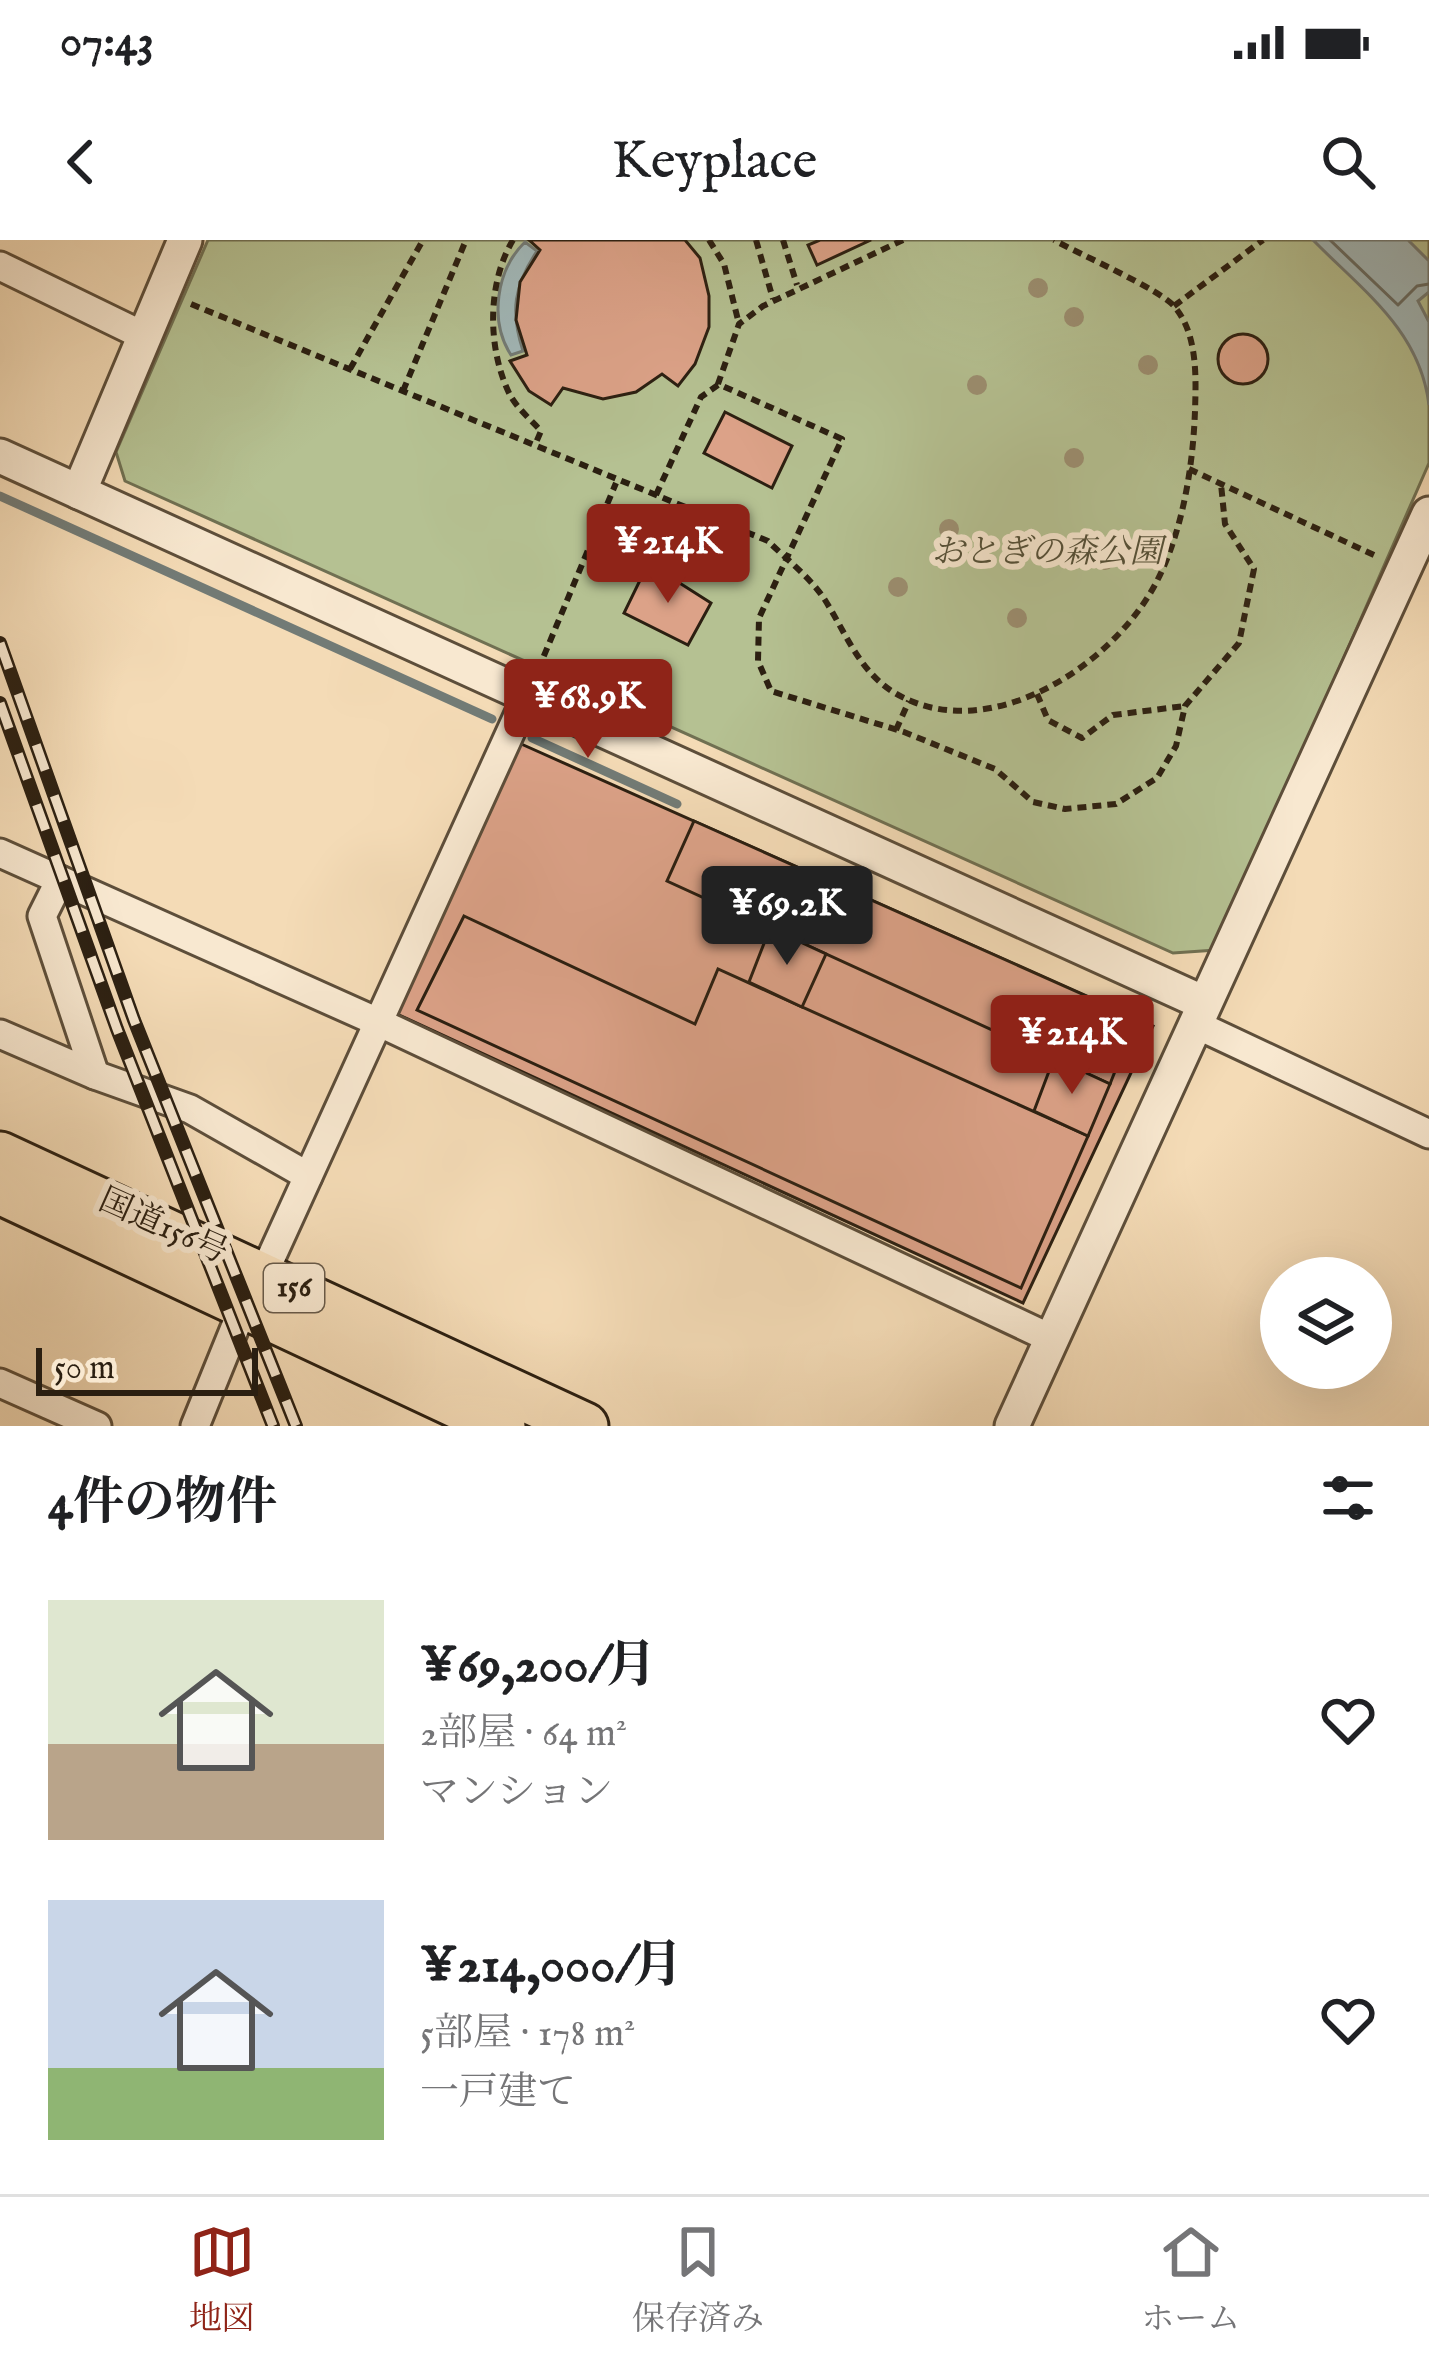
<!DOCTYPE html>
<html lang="ja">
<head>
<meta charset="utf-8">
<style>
  body { margin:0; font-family:"IM FELL English","Noto Serif JP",serif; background:#f6f6f6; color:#202124; height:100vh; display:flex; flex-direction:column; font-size:45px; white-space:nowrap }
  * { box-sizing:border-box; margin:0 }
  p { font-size:39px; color:#757577 }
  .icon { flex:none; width:66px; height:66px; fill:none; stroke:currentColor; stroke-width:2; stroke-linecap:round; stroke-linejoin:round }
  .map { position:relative; height:1186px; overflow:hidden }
  .drawer { display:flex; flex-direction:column; background:#fff; flex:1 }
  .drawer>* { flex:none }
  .controls { position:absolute; left:1260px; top:1017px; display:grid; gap:24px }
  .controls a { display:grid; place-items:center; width:132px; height:132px; border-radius:50%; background:#fff; box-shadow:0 12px 48px #0002; font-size:60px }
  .scale { position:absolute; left:36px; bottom:30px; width:222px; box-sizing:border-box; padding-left:12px; border:6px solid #2b1f11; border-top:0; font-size:33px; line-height:42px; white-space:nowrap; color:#2b1f11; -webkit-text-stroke:9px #f8e8d0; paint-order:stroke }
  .price { position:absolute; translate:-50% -102px; padding:0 27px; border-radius:12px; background:#8f2418; color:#fff; font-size:39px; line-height:78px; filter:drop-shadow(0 3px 6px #0008) }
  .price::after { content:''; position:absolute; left:50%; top:72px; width:36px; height:27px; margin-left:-18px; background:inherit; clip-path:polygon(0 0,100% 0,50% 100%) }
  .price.on { background:#222; color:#fff }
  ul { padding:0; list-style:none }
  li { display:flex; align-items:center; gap:36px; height:300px; padding:0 48px }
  li span { display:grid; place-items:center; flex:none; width:336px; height:240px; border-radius:0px; color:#555 }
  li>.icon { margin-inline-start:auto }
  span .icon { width:144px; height:144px; fill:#fffc; stroke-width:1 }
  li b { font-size:51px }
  h2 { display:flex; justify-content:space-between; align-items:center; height:144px; padding:0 48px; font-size:51px }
  .status { display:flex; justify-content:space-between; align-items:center; height:84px; padding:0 60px; background:#fff; direction:ltr }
  .status svg { height:33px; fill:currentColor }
  header { display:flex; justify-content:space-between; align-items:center; height:156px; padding:0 48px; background:#fff; font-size:54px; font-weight:600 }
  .menu { display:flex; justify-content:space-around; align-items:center; height:168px; border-top:3px solid #e0e0e0; background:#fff; font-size:33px; color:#757577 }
  .menu a { display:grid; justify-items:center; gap:6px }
  .menu .on { color:#8f2418 }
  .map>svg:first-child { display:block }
  .green { fill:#b5c192; stroke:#707052; stroke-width:3 }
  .water { fill:#a1b8b9; stroke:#727b76; stroke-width:3 }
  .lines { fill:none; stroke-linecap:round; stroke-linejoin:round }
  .shore { stroke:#666c65; stroke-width:3 }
  .stream { stroke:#727b76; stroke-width:9 }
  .building { fill:#dca288; stroke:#2b1f11; stroke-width:3 }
  .minor-casing { stroke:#5d4e3a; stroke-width:33 }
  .tertiary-casing { stroke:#5d4e3a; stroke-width:39 }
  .trunk-casing { stroke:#2b1f11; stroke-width:51 }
  .path { stroke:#2b1f11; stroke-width:6; stroke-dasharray:9 6; stroke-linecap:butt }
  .minor { stroke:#f8e8d0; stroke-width:27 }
  .tertiary { stroke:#f8e8d0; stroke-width:33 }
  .trunk { stroke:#f4dbb6; stroke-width:45 }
  .rail-casing { stroke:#2b1f11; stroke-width:14 }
  .rail { stroke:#f8e8d0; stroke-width:9; stroke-dasharray:27; stroke-linecap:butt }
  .tree { fill:#9c8f71 }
  .labels { text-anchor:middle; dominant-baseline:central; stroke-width:12; stroke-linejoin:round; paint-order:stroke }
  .shield { fill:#f8e8d0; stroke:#685b4a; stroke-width:3 }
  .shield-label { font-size:30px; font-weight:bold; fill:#2b1f11 }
  .park-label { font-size:33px; font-style:italic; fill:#545038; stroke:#f8e8d0 }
  .street-label { font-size:33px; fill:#2b1f11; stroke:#f8e8d0 }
</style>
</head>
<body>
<div class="status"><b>07:43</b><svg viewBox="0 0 49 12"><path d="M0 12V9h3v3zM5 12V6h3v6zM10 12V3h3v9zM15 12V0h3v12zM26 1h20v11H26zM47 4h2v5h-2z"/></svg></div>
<header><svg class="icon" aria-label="back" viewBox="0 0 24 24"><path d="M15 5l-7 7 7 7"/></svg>Keyplace<svg class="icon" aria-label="search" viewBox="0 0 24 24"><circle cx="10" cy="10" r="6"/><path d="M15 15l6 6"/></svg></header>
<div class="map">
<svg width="1429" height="1186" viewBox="0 0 1429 1186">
  <rect width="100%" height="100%" fill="#f4dbb6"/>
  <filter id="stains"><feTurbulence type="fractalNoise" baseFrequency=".00167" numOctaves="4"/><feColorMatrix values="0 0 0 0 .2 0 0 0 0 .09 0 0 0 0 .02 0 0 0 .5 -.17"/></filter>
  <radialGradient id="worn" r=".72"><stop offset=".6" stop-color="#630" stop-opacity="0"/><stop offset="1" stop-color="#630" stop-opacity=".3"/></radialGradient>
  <polygon class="green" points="208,0 1429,0 1429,223 1216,710 1173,713 125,241 116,212"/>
  <g class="water">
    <path d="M1313,0H1408L1429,21V52L1418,61L1429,82V165C1420,90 1363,51 1313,0Z"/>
    <path d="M525,2L537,11C514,46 510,71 523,111L511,115C489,81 496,30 525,2Z"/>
  </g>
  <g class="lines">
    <polyline class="shore" points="1330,0 1398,65 1417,46 1429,44"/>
    <g class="stream">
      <polyline points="0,256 492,479"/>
      <polyline points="532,498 677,564"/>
    </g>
  </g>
  <g class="building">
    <polygon points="529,0 685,0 700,18 709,56 709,87 695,124 678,146 662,134 636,152 603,159 563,148 551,165 529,151 510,121 527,115 516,80 520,42 540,10"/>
    <polygon points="820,0 871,0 817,25 808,5"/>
    <circle cx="1243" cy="119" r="25"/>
    <polygon points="725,172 792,206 772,248 704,213"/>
    <polygon points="656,328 711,363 688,405 624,373 644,332 652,336"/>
    <polygon points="519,503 1153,786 1023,1063 397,774"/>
    <polygon points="694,581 1136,778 1110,844 667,641"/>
    <polygon points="464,676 695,784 718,729 1088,896 1021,1048 417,770"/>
    <polygon points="770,688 826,714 802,767 749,742"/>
    <polygon points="1054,818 1110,844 1088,896 1034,871"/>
  </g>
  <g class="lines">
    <defs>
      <g id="minor">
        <polyline points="0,26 144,96"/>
        <polyline points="0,613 380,783 1050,1098"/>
        <polyline points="1195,784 1429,894"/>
        <polyline points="0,794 95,835 42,676 60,640"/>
        <polyline points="95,835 190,869 308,936"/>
        <polyline points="264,1033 527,456"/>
        <polyline points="0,1143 97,1186"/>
        <polyline points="195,1186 245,1063"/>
      </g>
      <g id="tertiary">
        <polyline points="0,216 1204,763"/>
        <polyline points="79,252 185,0"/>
        <polyline points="1012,1186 1429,274"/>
      </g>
      <g id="trunk">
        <polyline points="0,915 585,1186"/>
        <polyline points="0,951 502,1186"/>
      </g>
    </defs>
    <use href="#minor" class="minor-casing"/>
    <use href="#tertiary" class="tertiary-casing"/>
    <use href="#trunk" class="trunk-casing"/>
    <g class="path">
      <path d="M513,0C487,43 487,109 510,155C517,168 531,180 541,191L535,205"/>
      <polyline points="709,0 724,24 739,84"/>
      <polyline points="756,0 773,59"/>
      <polyline points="783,0 797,45"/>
      <polyline points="903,0 763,66 739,84 718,144 842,199 759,378 758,421 771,451 904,492 995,529 1033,562 1065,569 1116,564 1157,538 1176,506 1185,466 1239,403 1254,329 1225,284 1221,244"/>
      <path d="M191,64L768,301C786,319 811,338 825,360C850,400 863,442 911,461C1002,499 1118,420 1158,339C1183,289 1193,226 1195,171C1196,137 1198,94 1174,66C1159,49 1079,14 1054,0"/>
      <polyline points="1174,66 1263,0"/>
      <polyline points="350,129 423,0"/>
      <polyline points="403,151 466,0"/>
      <polyline points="1189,229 1376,316"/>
      <polyline points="656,255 701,157 718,145"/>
      <polyline points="538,430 616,243"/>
      <polyline points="1037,454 1048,480 1082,498 1113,475 1185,466"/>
      <polyline points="896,490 909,461"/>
    </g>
    <use href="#minor" class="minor"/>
    <use href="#tertiary" class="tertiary"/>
    <use href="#trunk" class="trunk"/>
    <defs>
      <g id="rail">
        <polyline points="0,403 134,780 296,1186"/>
        <polyline points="0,463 117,789 273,1186"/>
      </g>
    </defs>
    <use href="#rail" class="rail-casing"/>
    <use href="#rail" class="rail"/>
  </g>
  <g class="tree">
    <circle cx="1038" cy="48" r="10"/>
    <circle cx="1074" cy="77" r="10"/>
    <circle cx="1148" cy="125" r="10"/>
    <circle cx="977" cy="145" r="10"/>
    <circle cx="1074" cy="218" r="10"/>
    <circle cx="949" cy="289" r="10"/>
    <circle cx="1105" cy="320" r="10"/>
    <circle cx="898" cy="347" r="10"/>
    <circle cx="1017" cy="378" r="10"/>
  </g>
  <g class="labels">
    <rect class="shield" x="264" y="1024" width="60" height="48" rx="9"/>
    <g class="shield-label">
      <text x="294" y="1048">156</text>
    </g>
    <g class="park-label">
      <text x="1047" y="313">おとぎの森公園</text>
    </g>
    <g class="street-label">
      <text transform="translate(163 987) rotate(24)">国道156号</text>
    </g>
  </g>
  <rect width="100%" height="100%" filter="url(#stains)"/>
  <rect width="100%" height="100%" fill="url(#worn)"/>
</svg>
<div class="controls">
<a><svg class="icon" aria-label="layers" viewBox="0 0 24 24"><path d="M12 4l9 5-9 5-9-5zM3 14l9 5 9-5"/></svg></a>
</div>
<div class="scale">50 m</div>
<b class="price" style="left:668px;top:366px">¥214K</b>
<b class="price" style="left:588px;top:521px">¥68.9K</b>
<b class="price on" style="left:787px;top:728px">¥69.2K</b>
<b class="price" style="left:1072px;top:857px">¥214K</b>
</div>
<section class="drawer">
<h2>4件の物件<svg class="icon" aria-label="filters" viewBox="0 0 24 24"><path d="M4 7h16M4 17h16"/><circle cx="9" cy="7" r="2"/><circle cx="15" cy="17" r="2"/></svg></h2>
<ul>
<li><span style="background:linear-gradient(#dfe7d0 60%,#b9a48a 0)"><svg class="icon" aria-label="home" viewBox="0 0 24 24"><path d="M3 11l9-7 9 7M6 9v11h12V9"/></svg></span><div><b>¥69,200/月</b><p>2部屋 · 64 m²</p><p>マンション</p></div><svg class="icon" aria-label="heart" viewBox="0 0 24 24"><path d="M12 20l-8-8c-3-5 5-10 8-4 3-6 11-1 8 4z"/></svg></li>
<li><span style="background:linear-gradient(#c9d6e8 70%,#8fb573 0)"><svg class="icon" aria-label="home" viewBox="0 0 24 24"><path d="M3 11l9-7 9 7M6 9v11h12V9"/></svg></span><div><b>¥214,000/月</b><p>5部屋 · 178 m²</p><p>一戸建て</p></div><svg class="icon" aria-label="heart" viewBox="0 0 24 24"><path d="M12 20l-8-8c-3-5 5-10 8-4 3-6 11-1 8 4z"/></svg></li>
</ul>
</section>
<nav class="menu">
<a class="on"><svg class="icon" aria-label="map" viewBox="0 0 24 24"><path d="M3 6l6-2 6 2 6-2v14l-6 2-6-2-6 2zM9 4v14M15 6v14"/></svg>地図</a>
<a><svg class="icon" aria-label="saved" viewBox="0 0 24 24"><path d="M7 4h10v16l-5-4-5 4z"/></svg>保存済み</a>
<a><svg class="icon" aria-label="home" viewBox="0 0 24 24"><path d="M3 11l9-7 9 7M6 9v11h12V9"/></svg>ホーム</a>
</nav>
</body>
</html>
